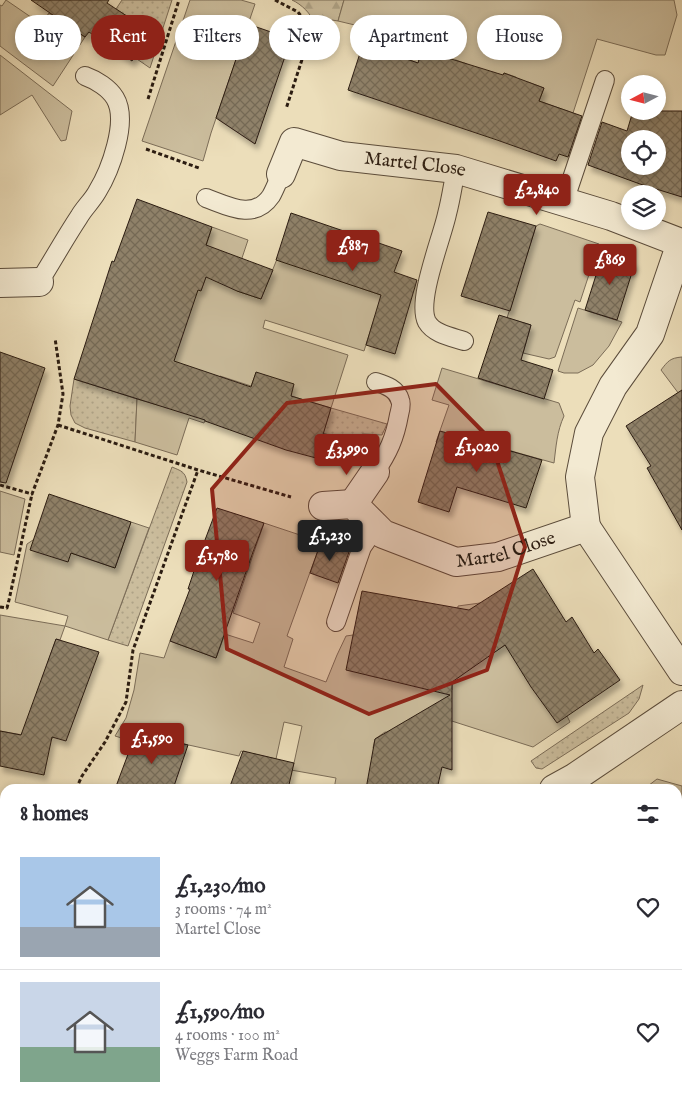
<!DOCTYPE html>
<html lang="en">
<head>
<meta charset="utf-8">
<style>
  body { margin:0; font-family:"IM FELL English",serif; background:#f7f7f7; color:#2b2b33; height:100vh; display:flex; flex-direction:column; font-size:19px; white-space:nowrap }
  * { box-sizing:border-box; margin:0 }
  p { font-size:16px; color:#7c7c81 }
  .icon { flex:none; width:28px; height:28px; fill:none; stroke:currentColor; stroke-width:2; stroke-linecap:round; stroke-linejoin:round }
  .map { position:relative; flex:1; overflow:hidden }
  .details { position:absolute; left:0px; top:784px; width:682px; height:321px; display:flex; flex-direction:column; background:#fff; border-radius:15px 15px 0 0; box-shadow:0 2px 8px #0003 }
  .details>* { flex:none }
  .banner { position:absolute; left:15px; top:15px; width:652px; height:45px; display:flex; gap:10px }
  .needle { width:32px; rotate:263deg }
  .fabs { position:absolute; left:621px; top:75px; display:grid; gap:10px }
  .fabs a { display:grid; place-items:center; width:45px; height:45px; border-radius:50%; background:#fff; box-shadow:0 2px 8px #0003; font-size:25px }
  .price { position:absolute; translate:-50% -42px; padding:0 11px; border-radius:5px; background:#8f2418; color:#fff; font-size:16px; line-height:32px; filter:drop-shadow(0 1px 2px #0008) }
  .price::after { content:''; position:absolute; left:50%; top:30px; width:15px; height:11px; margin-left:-8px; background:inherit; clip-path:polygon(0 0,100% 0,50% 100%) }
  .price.on { background:#222; color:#fff }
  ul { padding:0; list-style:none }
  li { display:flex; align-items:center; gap:15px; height:125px; padding:0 20px }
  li+li { border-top:1px solid #e1e1e2 }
  li span { display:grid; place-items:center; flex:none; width:140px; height:100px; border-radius:0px; color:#555 }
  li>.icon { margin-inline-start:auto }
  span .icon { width:60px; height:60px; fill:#fffc; stroke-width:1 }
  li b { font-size:21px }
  h2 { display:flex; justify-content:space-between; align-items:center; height:60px; padding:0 20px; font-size:21px }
  .chip { padding:0 18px; border-radius:22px; background:#fff; box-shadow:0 2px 8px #0003; font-size:18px; line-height:45px }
  .chip.on { background:#8f2418; color:#fff }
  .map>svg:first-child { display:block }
  .grass { fill:url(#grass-dots); stroke:#7b6c57 }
  .forest { fill:url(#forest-firs); stroke:#7b6c57 }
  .green { fill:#cbbd9d; stroke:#7b6c57 }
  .building { fill:url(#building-cross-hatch); stroke:#2b1c11; fill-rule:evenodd; filter:url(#shadow) }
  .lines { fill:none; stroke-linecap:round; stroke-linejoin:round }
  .service-casing { stroke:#5b4c3b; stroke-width:20 }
  .minor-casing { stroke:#5b4c3b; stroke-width:30 }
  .path { stroke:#2b1c11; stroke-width:3; stroke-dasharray:4 2.5; stroke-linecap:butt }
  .service { stroke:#f3ead2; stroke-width:18 }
  .minor { stroke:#f3ead2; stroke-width:28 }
  .marked { fill:#8f2418; fill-opacity:0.2; stroke:#8f2418; stroke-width:4; stroke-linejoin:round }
  .labels { text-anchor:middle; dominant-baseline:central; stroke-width:4; stroke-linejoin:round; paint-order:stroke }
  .street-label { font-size:19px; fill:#2b1c11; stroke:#f3ead2 }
</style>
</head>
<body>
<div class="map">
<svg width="682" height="1104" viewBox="0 0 682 1104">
  <defs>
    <pattern id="grass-dots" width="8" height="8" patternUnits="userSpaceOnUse" patternTransform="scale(1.25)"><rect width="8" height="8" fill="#cbbd9d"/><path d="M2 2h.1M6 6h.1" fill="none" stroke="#aea286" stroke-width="1.8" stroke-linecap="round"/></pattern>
    <pattern id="forest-firs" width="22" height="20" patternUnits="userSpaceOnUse" patternTransform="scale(1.25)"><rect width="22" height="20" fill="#cbbd9d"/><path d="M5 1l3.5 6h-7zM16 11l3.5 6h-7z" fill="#aea286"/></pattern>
    <pattern id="building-cross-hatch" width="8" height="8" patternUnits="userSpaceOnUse" patternTransform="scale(1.25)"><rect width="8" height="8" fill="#8f8169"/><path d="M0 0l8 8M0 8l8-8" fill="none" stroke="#756955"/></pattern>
    <filter id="shadow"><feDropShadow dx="3" dy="5.5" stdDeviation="2.5" flood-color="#0004"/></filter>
  </defs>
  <rect width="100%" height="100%" fill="#ecdeba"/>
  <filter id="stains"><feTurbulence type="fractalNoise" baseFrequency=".004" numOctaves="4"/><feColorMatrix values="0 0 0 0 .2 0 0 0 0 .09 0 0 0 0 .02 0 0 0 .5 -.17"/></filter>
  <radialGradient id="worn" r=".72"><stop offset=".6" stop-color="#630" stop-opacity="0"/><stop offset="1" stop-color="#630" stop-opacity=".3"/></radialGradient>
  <g class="grass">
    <polygon points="122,0 172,0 150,68 134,57 151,32 116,9"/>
    <polygon points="74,379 137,399 135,442 85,428 75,423 71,415 70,406"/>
    <polygon points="331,408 387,424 382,435 363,434 344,440 323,433"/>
    <path d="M172,467C181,471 185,471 187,482L128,646L108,640Z"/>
    <polygon points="643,685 639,699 629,713 542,769 536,768 531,761"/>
  </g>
  <path class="forest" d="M292,0H344L338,21L332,20L323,49L314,44C314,38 315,30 314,24C312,14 301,4 292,0Z"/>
  <g class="green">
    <polygon points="6,0 41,24 49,13 85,37 53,86 0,46 0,5 2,6"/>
    <polygon points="190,0 241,0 255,4 211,133 203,161 142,141"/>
    <polygon points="344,0 674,0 677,15 665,55 656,55 597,39 573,113 539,101 544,88 528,82 512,92 516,77 504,73 499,88 467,64 456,60 433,66 436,54 422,49 418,63 354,41 359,26 338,21"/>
    <polygon points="0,55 72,111 66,140 61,141 32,95 0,115"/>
    <polygon points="540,224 599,244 580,302 575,300 555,357 549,359 523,353 531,325 507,318 536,226"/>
    <polygon points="212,227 248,240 233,285 237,291 261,299 277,259 407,304 404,324 375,316 364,351 265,320 263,328 348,355 331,408 291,396 256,373 251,386 220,376 204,423 189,418 177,455 135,442 137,399 158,405 162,278 201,290 206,277 206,246"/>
    <polygon points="578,308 622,322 609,346 593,365 578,373 564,373 558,371"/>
    <path d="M682,357V398L661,370C668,361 670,358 682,357Z"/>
    <path d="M442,368L559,403L564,416C557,431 556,447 554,463L490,445L486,458L436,442L449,405L432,400Z"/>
    <polygon points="0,491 25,499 14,555 0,552"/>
    <polygon points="131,522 149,528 108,640 65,626 60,640 56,639 37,693 53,737 51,740 0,731 0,615 65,626 68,616 15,602 27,544 33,540 115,568"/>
    <polygon points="264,523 321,542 287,636 293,639 284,667 326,682 337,655 346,636 353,635 381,641 452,690 453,655 458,606 480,603 492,621 490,655 505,645 567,716 570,722 533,747 433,715 428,740 385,732 375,739 373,748 379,755 384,789 334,789 336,778 291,770 294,763 302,726 284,722 276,759 241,751 239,756 184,744 175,742 177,735 153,730 148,746 115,736 126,718 134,690 140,653 164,658 170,641 216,658 225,634 253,643 260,623 233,613"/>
    <polygon points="657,779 682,786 682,826 678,814 678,789 644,789"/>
    <polygon points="142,1100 236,1100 235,1104 140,1104"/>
    <polygon points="253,1100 547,1100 547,1104 252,1104"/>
  </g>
  <g class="building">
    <polygon points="31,0 109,0 107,3 151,32 132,61 89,32 85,37"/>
    <polygon points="248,24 291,39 255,144 216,118"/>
    <polygon points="363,44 418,63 422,50 503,75 504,73 544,88 539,101 582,116 568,157 559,154 556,161 497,140 348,90"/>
    <path d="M633,111H682V197L640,184L588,165L602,122L627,131ZM630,139H658V166H630Z"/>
    <polygon points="137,199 212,227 206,245 273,270 261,299 237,291 206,277 201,291 198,290 174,361 251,387 256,372 294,384 291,396 331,408 316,458 286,450 205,421 205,420 74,379 112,261 114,262"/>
    <polygon points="488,212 536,226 510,311 461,296"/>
    <polygon points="291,213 402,251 394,272 417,280 395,354 366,345 381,295 276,260"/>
    <polygon points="603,253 635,263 617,320 585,310"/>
    <polygon points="499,315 531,325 521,360 553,370 544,399 478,378"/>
    <polygon points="0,352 45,368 6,483 0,482"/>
    <polygon points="682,390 682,530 647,468 651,466 626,426"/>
    <polygon points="440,431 542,460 526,508 457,487 449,512 418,502"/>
    <polygon points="49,494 131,522 115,568 71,553 68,562 30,550"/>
    <polygon points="217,508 264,523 253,552 216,658 170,641 190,589 188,589 199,556"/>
    <polygon points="321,542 349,552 338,583 310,573"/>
    <polygon points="533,569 566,622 572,617 594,653 598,649 620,680 557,723 531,687 505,645 452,682 452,770 442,767 437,789 366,789 375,739 450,695 346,670 362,591 469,610"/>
    <polygon points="56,639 99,652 66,741 52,737 44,775 0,766 0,731 21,735"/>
    <polygon points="151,736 188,745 173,789 115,789 133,741 148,746"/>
    <polygon points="243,751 294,763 288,789 229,789"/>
  </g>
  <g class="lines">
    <defs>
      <g id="service">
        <path d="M456,169C453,184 451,199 447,214C442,238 416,301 427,322C434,334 452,337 464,341"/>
        <path d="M206,198C228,206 254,221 271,196C275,189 278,181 281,174"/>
        <polyline points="564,202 605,80"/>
        <path d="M39,282C53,260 65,238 79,217C84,208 92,201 97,192C110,171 129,121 115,98C109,88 96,80 85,76"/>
        <path d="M375,472C388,453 395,438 399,415C400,411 402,404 400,400C397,389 386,385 376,382"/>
        <polyline points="336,622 362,547 376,527"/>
      </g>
      <g id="minor">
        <path id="s1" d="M281,174L294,142L341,156L456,169L611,216L681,243L650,334L613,386L589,433L580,477L586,527"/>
        <polyline points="0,283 39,282"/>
        <polyline points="353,504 375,472"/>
        <path id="s2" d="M323,506L353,504L383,534L456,562L498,557L586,527L682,671"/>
        <polyline points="554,789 574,778 682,705"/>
        <polyline points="0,821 5,823"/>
        <polyline points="678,1025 682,1023"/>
        <polyline points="655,1100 655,1104"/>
        <polyline points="22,1104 22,1100"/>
      </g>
    </defs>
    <use href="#service" class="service-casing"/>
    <use href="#minor" class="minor-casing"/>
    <g class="path">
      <polyline points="275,0 298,12 308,25 308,41 286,109"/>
      <polyline points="148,99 179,0"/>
      <polyline points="146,149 199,168"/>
      <polyline points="58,425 198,470 291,497"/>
      <polyline points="0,485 32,494 58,425 63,394 55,338"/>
      <polyline points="0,607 7,608 9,600 32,494"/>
      <polyline points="76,789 82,776 105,742 126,702 133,650 198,470"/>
    </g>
    <use href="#service" class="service"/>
    <use href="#minor" class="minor"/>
  </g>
  <path class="marked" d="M436,384L490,439L525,547L487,670L369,714L227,649L212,489L287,403Z"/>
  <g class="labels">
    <g class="street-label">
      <text stroke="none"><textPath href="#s1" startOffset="158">Martel Close</textPath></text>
      <text stroke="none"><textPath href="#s2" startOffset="202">Martel Close</textPath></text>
    </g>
  </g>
  <rect width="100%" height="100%" filter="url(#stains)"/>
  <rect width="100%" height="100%" fill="url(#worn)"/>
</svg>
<div class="fabs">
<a><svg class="needle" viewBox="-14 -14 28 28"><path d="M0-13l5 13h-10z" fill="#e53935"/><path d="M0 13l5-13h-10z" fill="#7c7c81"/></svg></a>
<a><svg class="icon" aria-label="locate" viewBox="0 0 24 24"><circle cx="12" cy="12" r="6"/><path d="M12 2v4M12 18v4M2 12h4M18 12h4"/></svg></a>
<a><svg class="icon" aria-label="layers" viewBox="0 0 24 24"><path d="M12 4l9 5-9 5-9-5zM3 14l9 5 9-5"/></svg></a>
</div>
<b class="price" style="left:537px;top:216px">£2,840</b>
<b class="price" style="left:353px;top:272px">£887</b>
<b class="price" style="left:610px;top:286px">£869</b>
<b class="price" style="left:477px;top:473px">£1,020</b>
<b class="price" style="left:347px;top:476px">£3,990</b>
<b class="price on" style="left:330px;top:562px">£1,230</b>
<b class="price" style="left:217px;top:582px">£1,780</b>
<b class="price" style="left:152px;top:765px">£1,590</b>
<div class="banner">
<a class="chip">Buy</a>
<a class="chip on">Rent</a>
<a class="chip">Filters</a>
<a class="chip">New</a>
<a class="chip">Apartment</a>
<a class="chip">House</a>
</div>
<section class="details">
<h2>8 homes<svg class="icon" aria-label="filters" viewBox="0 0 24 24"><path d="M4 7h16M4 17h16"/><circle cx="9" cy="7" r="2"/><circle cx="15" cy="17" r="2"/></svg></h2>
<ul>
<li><span style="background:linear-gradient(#a9c7e8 70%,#9aa5b1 0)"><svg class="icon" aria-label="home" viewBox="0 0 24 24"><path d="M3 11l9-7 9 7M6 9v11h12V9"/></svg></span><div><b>£1,230/mo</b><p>3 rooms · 74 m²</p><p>Martel Close</p></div><svg class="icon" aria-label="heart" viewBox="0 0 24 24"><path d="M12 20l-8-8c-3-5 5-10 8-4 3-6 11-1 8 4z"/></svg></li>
<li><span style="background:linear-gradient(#c9d6e8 65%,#7fa58c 0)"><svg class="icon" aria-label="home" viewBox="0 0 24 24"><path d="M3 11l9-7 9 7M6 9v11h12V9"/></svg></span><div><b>£1,590/mo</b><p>4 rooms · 100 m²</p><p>Weggs Farm Road</p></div><svg class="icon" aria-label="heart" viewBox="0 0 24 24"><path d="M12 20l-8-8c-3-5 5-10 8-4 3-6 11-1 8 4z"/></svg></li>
</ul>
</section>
</div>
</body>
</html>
